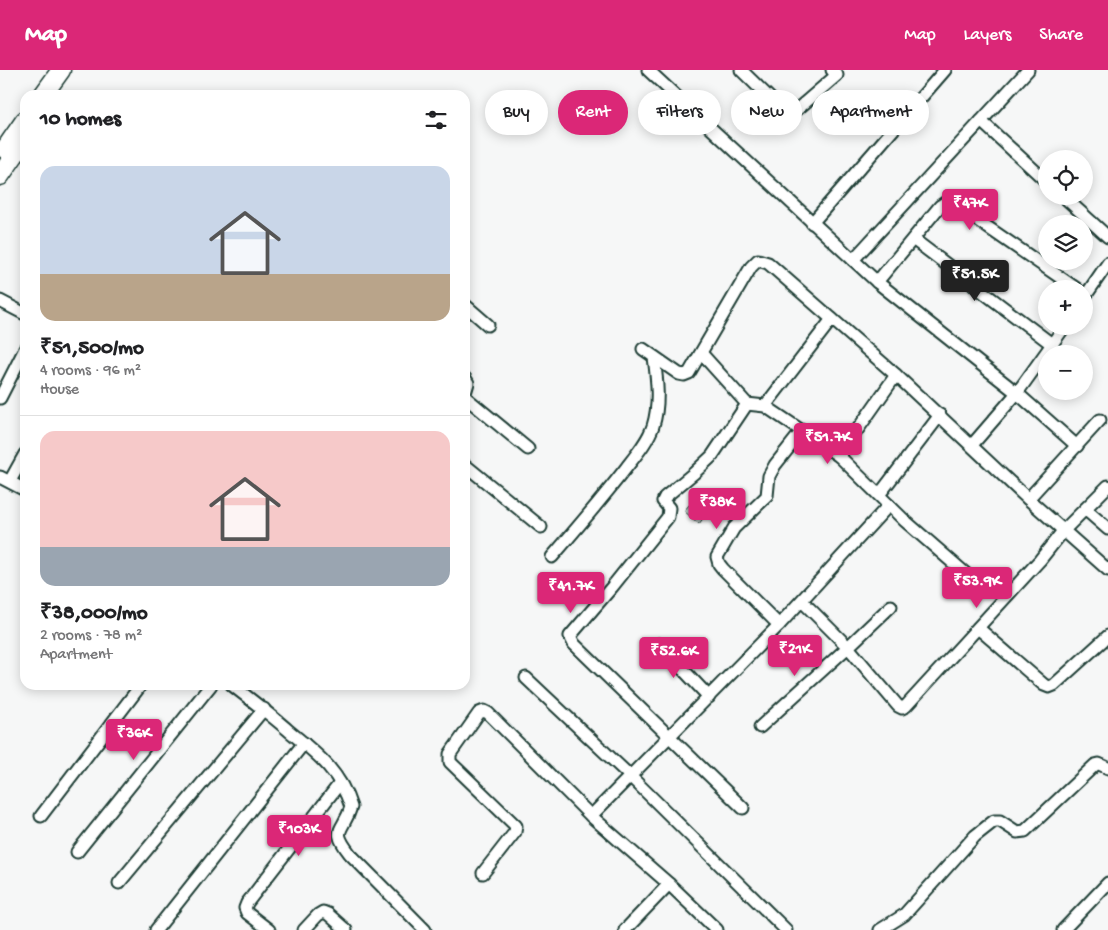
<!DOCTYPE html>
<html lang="en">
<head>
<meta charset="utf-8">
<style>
  body { margin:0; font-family:"Gochi Hand",sans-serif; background:#f6f6f6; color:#202124; height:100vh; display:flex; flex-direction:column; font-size:19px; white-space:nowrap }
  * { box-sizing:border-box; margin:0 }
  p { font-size:16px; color:#757577 }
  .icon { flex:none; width:28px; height:28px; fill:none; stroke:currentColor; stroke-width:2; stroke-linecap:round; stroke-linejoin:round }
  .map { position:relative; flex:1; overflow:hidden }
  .details { position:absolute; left:20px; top:20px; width:450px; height:600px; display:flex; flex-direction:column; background:#fff; border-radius:15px; box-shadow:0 2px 12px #0003 }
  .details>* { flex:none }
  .banner { position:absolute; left:485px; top:20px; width:475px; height:45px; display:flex; gap:10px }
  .controls { position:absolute; left:1038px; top:80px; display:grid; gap:10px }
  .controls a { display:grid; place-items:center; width:55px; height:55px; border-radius:50%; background:#fff; box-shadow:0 2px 12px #0003; font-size:25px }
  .price { position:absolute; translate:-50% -42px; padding:0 11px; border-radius:5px; background:#db2777; color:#fff; font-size:16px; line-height:32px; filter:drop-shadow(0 1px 2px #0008) }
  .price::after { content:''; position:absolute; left:50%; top:30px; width:15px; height:11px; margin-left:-8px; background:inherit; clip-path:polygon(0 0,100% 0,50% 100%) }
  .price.active { background:#222; color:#fff }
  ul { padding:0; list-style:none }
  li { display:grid; align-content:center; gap:10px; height:265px; padding:0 20px }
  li+li { border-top:1px solid #e0e0e0 }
  li span { display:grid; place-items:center; height:155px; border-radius:15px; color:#555 }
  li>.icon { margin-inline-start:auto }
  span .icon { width:90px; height:90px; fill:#fffc; stroke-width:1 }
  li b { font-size:21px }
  h2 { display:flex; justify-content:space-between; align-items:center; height:60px; padding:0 20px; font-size:21px }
  .chip { padding:0 18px; border-radius:22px; background:#fff; box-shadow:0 2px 12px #0003; font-size:18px; line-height:45px }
  .chip.active { background:#db2777; color:#fff }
  header { display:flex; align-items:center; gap:30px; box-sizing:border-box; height:70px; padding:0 25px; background:#db2777; color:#fff }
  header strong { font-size:24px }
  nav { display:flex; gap:28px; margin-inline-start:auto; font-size:18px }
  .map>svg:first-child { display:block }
  .building { fill:#c0c9c6; stroke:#1f3d34 }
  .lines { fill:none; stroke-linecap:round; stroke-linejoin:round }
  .street-casing { stroke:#1f3d34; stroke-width:15 }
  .primary-casing { stroke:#1f3d34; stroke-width:21 }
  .street { stroke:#fff; stroke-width:11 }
  .primary { stroke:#fff; stroke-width:18 }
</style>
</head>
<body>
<header>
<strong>Map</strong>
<nav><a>Map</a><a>Layers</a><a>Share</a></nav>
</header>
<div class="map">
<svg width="1108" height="860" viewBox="0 0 1108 860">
  <rect width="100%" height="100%" fill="#f6f7f7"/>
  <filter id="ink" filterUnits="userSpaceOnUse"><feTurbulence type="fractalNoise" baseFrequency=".02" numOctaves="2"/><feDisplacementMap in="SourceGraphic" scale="10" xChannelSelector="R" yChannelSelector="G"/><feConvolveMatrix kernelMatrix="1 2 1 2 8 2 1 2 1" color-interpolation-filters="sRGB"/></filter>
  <g filter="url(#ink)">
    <polygon class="building" points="689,435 704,447 699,454 684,441"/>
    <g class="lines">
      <defs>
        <g id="street">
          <polyline points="648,0 877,212 1017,323 1077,376"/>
          <polyline points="741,0 784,42 789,44 793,43 837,5 832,0"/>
          <polyline points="981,51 1046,111"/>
          <polyline points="1063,126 1108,167"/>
          <polyline points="812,153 945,0"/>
          <polyline points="913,169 1053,275"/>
          <polyline points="853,190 1028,0"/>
          <polyline points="877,212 940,136 946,132 951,132 1077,219"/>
          <polyline points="1084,228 1108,193"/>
          <polyline points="0,231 25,244"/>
          <polyline points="465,235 488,255"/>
          <polyline points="643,279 679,304 684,305 689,303 751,197 758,190 768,193 896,305 1028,429 1108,500"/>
          <polyline points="701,283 747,334 765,336 839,386 904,450 966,504"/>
          <polyline points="465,308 468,313 465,323"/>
          <polyline points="465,327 528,379"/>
          <polyline points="0,328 25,279"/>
          <polyline points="765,336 832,249"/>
          <polyline points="972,375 1017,323 1065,256"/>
          <polyline points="839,386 896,305"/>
          <polyline points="465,395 541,457"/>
          <polyline points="0,407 25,420"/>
          <polyline points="10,411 25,384"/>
          <polyline points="879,425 940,345"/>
          <polyline points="1028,429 1100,350"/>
          <polyline points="1085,439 1108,459"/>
          <path d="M552,487C578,457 602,429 626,398C636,385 648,371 653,356C660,334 657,310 654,287"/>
          <polyline points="802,531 848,577 891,536"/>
          <polyline points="779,555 723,499 719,494 717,487 734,458 767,426 769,406 775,395 802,361"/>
          <polyline points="978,558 1044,615 1049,617 1054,615 1108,566"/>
          <polyline points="659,574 709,627"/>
          <polyline points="526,608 630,706 786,860"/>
          <path d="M232,615C251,630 271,645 289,661C317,684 340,701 351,737C343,763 330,758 350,784L425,860"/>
          <polyline points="760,657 848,577 898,636 902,638 906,636 1040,490 1063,461 1108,416"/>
          <polyline points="743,738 574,574 570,566 612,517 668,447 669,438 663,431 665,427 694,403 712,386 747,334"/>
          <polyline points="41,746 141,615"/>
          <polyline points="591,746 779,555 889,435"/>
          <polyline points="77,782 211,615"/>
          <polyline points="483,803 515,762 516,756 450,692 450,684 479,643 484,641 488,643 591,746 669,814 717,860"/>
          <polyline points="119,813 264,639"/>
          <polyline points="156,860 304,673"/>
          <polyline points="269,860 247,843 245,838 247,833 340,713"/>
          <polyline points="304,860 318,845 323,842 328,844 346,860"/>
          <polyline points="625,860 669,814"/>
          <polyline points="880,860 904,845 975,766 994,751 1000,751 1017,762 1025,761 1095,695 1099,694 1108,698"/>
          <polyline points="1063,860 1108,813"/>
        </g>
        <g id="primary">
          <polyline points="43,25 61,0"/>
          <polyline points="5,79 25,50"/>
          <polyline points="0,106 25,70"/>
        </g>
      </defs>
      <use href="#street" class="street-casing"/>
      <use href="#primary" class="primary-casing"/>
      <use href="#street" class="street"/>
      <use href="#primary" class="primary"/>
    </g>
  </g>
</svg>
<div class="controls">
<a><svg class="icon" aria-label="locate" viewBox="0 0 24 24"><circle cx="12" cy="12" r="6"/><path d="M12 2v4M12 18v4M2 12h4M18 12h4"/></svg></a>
<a><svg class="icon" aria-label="layers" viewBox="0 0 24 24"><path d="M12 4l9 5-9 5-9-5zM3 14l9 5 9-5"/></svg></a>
<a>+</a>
<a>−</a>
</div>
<b class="price" style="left:970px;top:161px">₹47K</b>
<b class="price active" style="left:975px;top:232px">₹51.5K</b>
<b class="price" style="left:828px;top:395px">₹51.7K</b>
<b class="price" style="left:717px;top:460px">₹38K</b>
<b class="price" style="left:977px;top:539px">₹53.9K</b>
<b class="price" style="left:571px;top:544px">₹41.7K</b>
<b class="price" style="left:795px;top:607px">₹21K</b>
<b class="price" style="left:674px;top:609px">₹52.6K</b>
<b class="price" style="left:134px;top:691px">₹36K</b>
<b class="price" style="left:299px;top:787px">₹103K</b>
<div class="banner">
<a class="chip">Buy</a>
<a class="chip active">Rent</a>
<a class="chip">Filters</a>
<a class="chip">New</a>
<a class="chip">Apartment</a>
</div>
<section class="details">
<h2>10 homes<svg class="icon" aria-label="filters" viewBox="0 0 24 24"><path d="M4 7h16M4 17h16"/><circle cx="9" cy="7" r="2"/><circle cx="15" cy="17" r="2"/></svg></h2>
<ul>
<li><span style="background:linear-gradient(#c9d6e8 70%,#b9a48a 0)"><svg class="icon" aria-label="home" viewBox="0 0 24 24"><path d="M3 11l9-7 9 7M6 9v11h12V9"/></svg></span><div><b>₹51,500/mo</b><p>4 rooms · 96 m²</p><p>House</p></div></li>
<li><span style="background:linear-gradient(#f6c9c9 75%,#9aa5b1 0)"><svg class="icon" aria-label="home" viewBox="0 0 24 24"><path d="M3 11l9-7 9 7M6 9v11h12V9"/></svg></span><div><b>₹38,000/mo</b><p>2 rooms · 78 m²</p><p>Apartment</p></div></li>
</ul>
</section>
</div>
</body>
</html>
